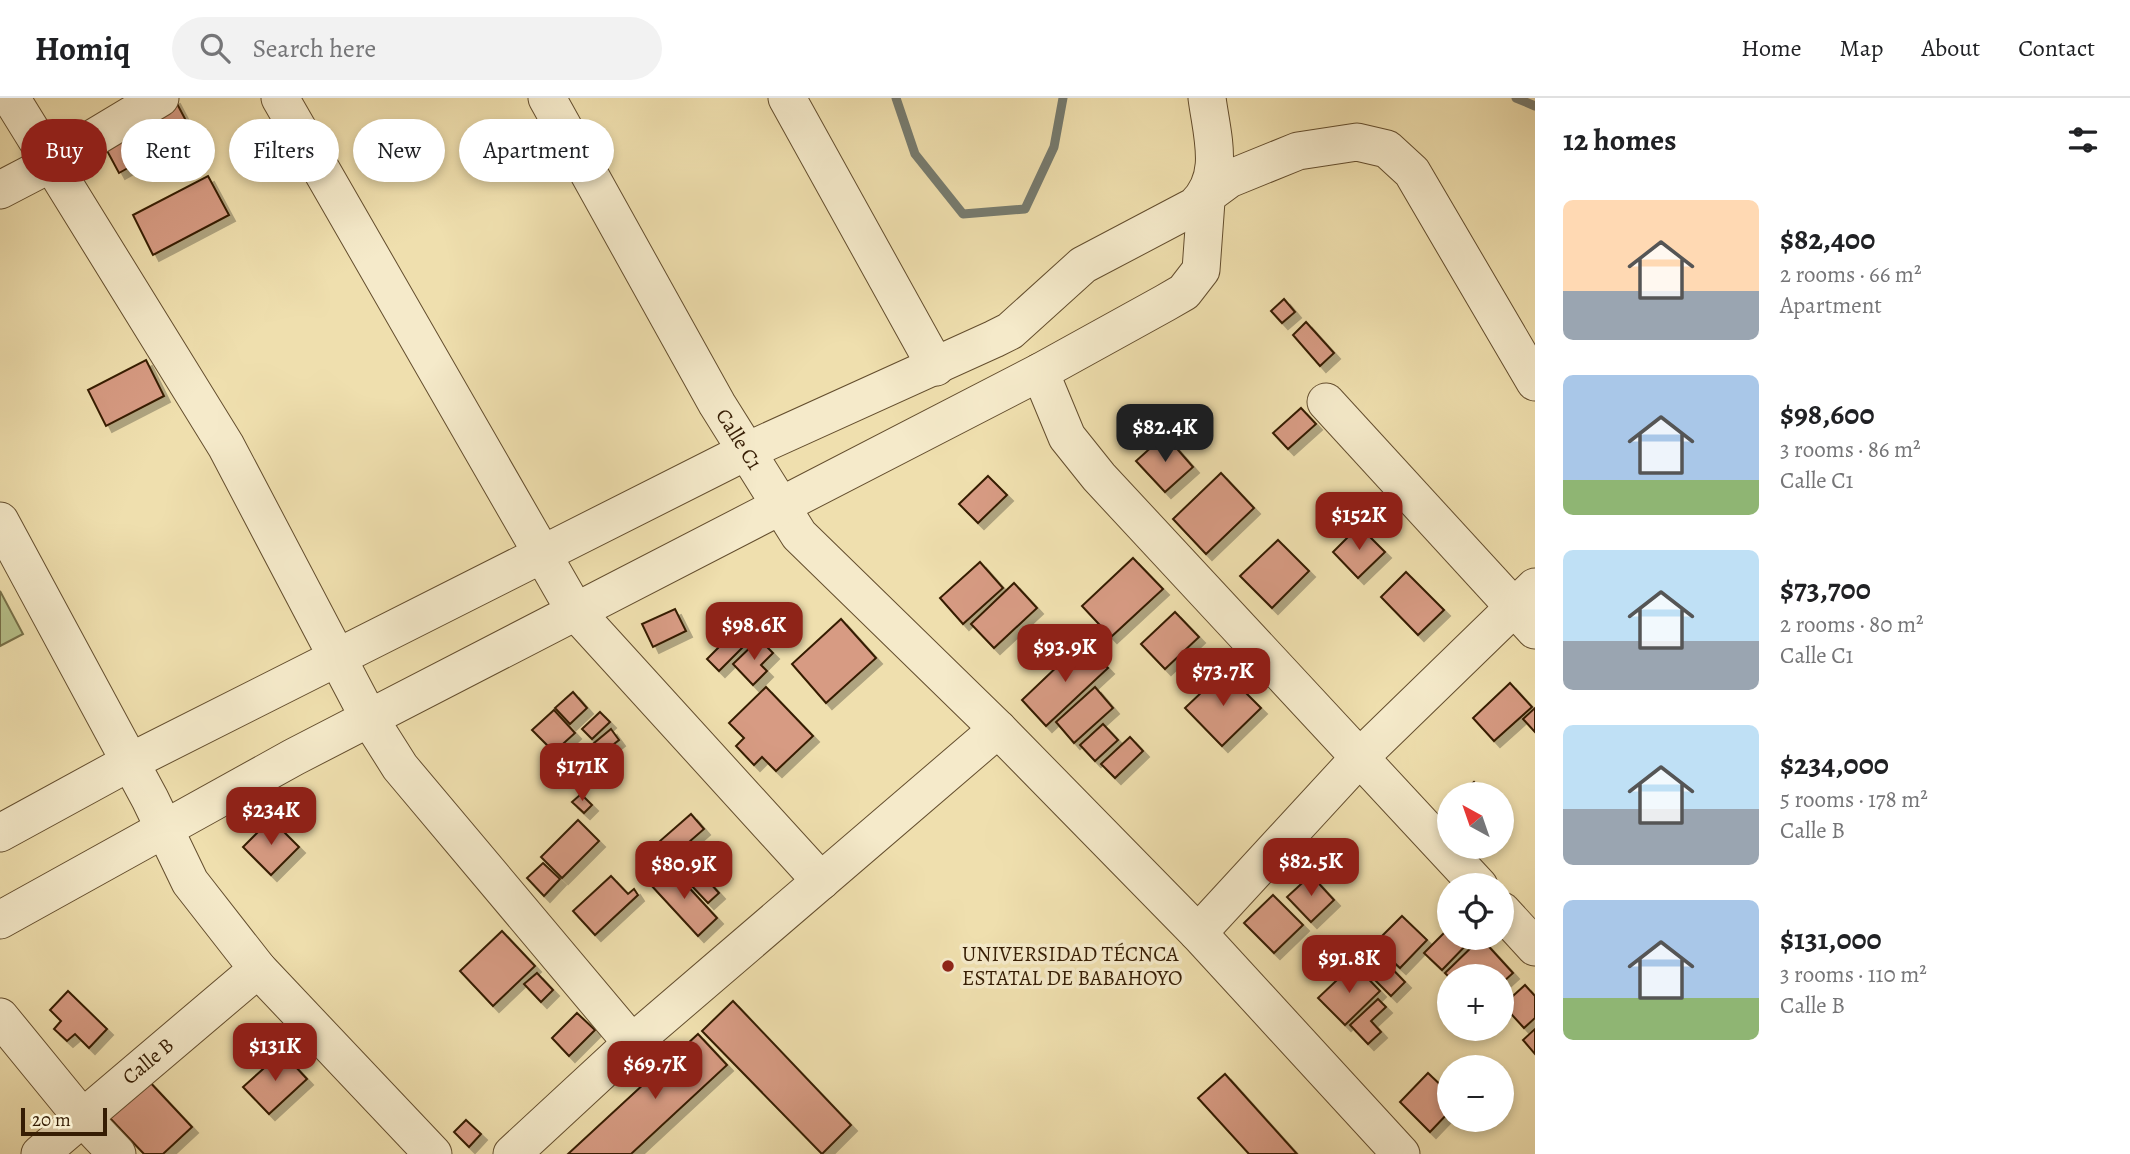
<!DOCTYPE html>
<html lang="en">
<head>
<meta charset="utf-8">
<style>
  body { margin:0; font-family:Alegreya,serif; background:#f2f2f2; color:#202124; height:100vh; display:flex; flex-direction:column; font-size:26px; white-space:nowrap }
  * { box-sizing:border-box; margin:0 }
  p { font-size:23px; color:#757577 }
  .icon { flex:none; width:38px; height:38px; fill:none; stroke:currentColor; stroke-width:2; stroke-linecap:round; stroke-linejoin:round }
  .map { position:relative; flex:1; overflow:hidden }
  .details { display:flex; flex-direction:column; background:#fff; width:595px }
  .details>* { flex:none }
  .top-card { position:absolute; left:21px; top:21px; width:665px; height:63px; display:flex; gap:14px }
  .needle { width:46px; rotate:320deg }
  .controls { position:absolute; left:1437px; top:684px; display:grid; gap:14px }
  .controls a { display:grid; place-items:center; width:77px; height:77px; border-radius:50%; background:#fff; box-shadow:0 4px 10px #0003; font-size:35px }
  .scale { position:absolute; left:21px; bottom:18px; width:86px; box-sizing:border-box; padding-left:7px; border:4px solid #361d04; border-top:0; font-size:19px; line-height:24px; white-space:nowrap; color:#361d04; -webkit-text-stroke:5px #f5eaca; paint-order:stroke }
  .price { position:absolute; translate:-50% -60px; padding:0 16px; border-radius:14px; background:#8f2418; color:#fff; font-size:23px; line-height:46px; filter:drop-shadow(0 2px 4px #0008) }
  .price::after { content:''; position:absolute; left:50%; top:42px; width:21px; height:16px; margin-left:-10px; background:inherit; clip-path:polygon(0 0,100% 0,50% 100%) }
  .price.active { background:#222; color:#fff }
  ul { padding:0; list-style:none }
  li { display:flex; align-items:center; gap:21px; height:175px; padding:0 28px }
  li span { display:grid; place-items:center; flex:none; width:196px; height:140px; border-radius:10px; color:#555 }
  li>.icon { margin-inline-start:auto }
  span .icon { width:84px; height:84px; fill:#fffc; stroke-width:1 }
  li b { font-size:30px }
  h2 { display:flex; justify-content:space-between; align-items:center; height:84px; padding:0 28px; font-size:30px }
  .tag { padding:0 24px; border-radius:32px; background:#fff; box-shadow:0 4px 10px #0003; font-size:24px; line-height:63px }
  .tag.active { background:#8f2418; color:#fff }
  header { display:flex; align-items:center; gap:42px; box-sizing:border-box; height:98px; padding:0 35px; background:#fff; border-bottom:2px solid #e0e0e0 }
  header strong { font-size:33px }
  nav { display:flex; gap:38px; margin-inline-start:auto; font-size:24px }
  .search { width:490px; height:63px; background:#f2f2f2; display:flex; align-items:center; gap:18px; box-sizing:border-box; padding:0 24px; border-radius:38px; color:#757577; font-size:26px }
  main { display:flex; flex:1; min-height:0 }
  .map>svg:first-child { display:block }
  .pitch { fill:#b7c28b; stroke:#767048; stroke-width:2 }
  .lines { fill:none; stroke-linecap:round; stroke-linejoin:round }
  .stream { stroke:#767b6f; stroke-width:9 }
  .building { fill:#d79b83; stroke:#361d04; stroke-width:2; filter:url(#shadow) }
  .minor-casing { stroke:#644e2e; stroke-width:39 }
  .minor { stroke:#f5eaca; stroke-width:37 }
  .poi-dot { fill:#8f2418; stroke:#f5eaca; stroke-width:2.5 }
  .labels { text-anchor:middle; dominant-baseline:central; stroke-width:7; stroke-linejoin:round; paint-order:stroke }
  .street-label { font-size:21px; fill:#361d04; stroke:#f5eaca }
  .poi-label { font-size:21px; fill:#361d04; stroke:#f5eaca; text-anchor:start }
</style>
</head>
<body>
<header>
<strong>Homiq</strong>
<div class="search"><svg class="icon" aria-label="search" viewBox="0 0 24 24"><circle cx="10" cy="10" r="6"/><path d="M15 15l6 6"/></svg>Search here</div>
<nav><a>Home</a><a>Map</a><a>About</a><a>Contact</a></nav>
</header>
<main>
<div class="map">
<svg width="1535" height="1056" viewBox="0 0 1535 1056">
  <defs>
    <filter id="shadow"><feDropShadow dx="6" dy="6" stdDeviation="0" flood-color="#0004"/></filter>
  </defs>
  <rect width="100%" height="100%" fill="#efdfae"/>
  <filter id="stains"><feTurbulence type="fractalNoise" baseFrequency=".00286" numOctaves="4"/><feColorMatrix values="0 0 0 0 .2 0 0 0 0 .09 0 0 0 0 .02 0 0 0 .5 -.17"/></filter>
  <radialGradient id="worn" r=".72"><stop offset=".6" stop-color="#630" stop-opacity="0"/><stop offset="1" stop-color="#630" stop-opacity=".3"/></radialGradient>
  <polygon class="pitch" points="0,493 23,536 0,548"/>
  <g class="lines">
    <g class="stream">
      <polyline points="896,0 915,56 963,116 1025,111 1054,49 1063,0"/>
      <polyline points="1516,0 1535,8"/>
    </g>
  </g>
  <g class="building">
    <polygon points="174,0 192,34 119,75 98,36"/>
    <polygon points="208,78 229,117 153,157 133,117"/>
    <polygon points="1284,201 1295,214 1282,225 1271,213"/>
    <polygon points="1306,224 1334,255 1320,268 1293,237"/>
    <polygon points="146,262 164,298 106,328 88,292"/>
    <polygon points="1301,310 1316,326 1288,351 1273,335"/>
    <polygon points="1165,337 1193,369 1165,394 1136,363"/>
    <polygon points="1221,375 1254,410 1206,456 1173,421"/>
    <polygon points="988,378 1007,397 978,425 959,406"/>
    <polygon points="1359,428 1385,454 1358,480 1333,454"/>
    <polygon points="1278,442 1309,473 1272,510 1240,478"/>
    <polygon points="1133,460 1163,491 1111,539 1082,508"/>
    <polygon points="980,464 1003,490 963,526 940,500"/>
    <polygon points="1406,474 1444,512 1418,537 1381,499"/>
    <polygon points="1014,485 1037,510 994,550 971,526"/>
    <polygon points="675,511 686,533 653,549 642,526"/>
    <polygon points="1175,514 1199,539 1165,571 1141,546"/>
    <polygon points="841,521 876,560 826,605 792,566"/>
    <polygon points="740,528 752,540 719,573 707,561"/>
    <polygon points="759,541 773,555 761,567 767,573 753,587 733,566"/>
    <polygon points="1083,544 1108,570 1046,628 1022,602"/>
    <polygon points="1224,573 1261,610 1222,648 1185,610"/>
    <polygon points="1510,585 1532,609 1494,643 1473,620"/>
    <polygon points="766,589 813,638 776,673 762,659 754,667 736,648 744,640 729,625"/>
    <polygon points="1095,589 1113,610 1074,645 1056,624"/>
    <polygon points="573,594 587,610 570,626 555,610"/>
    <polygon points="1535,610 1535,634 1523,621"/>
    <polygon points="554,612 575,635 554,654 532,632"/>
    <polygon points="600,614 610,624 592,641 582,631"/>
    <polygon points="1103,626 1118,642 1095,663 1080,647"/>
    <polygon points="611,631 619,642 584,670 576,660"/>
    <polygon points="1130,639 1143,653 1115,680 1101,666"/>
    <polygon points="1474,684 1486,696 1461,696"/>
    <polygon points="581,696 592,707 584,715 572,704"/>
    <polygon points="691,716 704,731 673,758 660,743"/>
    <polygon points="271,721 299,749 271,777 243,749"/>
    <polygon points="578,722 599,743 562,780 541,759"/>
    <polygon points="683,755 719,795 708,805 671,766"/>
    <polygon points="543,765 560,781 544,798 527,780"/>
    <polygon points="670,769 717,820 698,838 650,786"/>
    <polygon points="1311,777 1334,802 1311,824 1287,799"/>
    <polygon points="611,778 628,796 634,791 638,797 595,837 573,813"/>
    <polygon points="1273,797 1303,827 1274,855 1244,825"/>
    <polygon points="1402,818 1427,842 1400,870 1374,846"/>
    <polygon points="1449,830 1449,840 1473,840 1442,872 1424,855"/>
    <polygon points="502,833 535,868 493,908 460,873"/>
    <polygon points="1481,840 1513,875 1502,885 1502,878 1449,879 1445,875"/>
    <polygon points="1371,849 1405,884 1391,898 1356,863"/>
    <polygon points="1354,866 1380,893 1345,927 1318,900"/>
    <polygon points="537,875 553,892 541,904 524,886"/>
    <polygon points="1525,887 1535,898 1535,920 1524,930 1503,907"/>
    <polygon points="68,893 107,931 89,950 75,936 67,943 54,931 61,923 50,912"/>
    <polygon points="1378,901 1386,909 1371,923 1381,934 1368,946 1350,927"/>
    <polygon points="733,903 851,1027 822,1056 702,933"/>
    <polygon points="577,915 595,932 569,958 552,940"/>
    <polygon points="1535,931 1535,956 1523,942"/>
    <polygon points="698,936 727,967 631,1056 568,1056"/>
    <polygon points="282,954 307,981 269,1016 243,989"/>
    <polygon points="1428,975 1449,995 1449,1014 1430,1034 1400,1004"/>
    <polygon points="1225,976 1297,1056 1249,1056 1198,1000"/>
    <polygon points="146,980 192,1029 163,1056 144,1056 107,1017"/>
    <polygon points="466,1022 481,1036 469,1049 454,1034"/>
  </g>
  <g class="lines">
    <defs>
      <g id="minor">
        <polyline points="11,0 226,348 369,620 400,669 632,945"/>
        <polyline points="280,0 575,513 821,783"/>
        <polyline points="547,0 717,306 799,437 998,631 1198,835 1401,1056"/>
        <polyline points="787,0 936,269"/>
        <polyline points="0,92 50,66 160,0"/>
        <polyline points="1040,274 1067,339 1099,379 1479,788"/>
        <polyline points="1326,304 1535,532"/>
        <polyline points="0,423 150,701 190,784 258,871 433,1056"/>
        <path d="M0,735L130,664L747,353L994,241L1010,233L1083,167L1195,108C1226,79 1212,38 1207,0"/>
        <polyline points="1502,813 1535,849"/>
        <polyline points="0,822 294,659 1040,274 1165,205 1184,194 1201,172 1206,103 1210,95 1229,81 1298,53 1357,44 1387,51 1412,74 1535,284"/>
        <polyline points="1198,835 1361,658 1535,489"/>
        <polyline points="0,919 81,1018 117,1056"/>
        <polyline points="40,1056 258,871"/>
        <polyline points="512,1056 632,945 998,631"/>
      </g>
    </defs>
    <use href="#minor" class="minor-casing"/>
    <use href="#minor" class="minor"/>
  </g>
  <circle class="poi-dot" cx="948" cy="868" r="7"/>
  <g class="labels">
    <g class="street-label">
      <text transform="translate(739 341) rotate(58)">Calle C1</text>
      <text transform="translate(148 963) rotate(-40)">Calle B</text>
    </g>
    <g class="poi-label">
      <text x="962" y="856">UNIVERSIDAD TÉCNCA<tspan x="962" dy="24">ESTATAL DE BABAHOYO</tspan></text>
    </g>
  </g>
  <rect width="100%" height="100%" filter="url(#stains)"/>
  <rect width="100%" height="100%" fill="url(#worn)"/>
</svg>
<div class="controls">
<a><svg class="needle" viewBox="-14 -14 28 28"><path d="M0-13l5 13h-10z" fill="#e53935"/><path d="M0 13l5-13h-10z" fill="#757577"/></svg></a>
<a><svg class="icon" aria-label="locate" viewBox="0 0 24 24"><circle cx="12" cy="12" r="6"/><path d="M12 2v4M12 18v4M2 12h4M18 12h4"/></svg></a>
<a>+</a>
<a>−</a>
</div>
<div class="scale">20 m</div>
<b class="price active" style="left:1165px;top:366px">$82.4K</b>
<b class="price" style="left:1359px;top:454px">$152K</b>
<b class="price" style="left:754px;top:564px">$98.6K</b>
<b class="price" style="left:1065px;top:586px">$93.9K</b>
<b class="price" style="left:1223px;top:610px">$73.7K</b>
<b class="price" style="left:582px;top:705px">$171K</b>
<b class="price" style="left:271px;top:749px">$234K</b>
<b class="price" style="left:1311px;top:800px">$82.5K</b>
<b class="price" style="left:684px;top:803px">$80.9K</b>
<b class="price" style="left:1349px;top:897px">$91.8K</b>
<b class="price" style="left:275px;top:985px">$131K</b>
<b class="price" style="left:655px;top:1003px">$69.7K</b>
<div class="top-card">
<a class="tag active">Buy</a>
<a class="tag">Rent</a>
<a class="tag">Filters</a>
<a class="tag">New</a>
<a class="tag">Apartment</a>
</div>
</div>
<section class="details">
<h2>12 homes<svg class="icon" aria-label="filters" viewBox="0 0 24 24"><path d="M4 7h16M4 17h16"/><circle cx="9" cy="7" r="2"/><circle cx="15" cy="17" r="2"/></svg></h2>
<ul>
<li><span style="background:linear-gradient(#ffd9b3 65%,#9aa5b1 0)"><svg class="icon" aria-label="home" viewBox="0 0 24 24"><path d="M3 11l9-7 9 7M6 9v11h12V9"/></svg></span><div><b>$82,400</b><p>2 rooms · 66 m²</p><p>Apartment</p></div></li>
<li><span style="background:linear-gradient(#a9c7e8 75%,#8fb573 0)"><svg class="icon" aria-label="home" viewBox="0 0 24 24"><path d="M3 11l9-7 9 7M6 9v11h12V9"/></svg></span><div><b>$98,600</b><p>3 rooms · 86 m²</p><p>Calle C1</p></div></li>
<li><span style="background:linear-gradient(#bfe0f5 65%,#9aa5b1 0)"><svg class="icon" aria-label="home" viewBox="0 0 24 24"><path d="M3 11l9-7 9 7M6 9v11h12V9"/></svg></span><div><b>$73,700</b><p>2 rooms · 80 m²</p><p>Calle C1</p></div></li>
<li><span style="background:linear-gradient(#bfe0f5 60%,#9aa5b1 0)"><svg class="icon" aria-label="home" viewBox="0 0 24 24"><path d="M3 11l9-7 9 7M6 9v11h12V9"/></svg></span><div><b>$234,000</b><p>5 rooms · 178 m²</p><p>Calle B</p></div></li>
<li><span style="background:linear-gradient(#a9c7e8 70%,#8fb573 0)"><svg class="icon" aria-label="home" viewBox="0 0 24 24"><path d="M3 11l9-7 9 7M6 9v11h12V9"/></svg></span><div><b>$131,000</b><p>3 rooms · 110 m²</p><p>Calle B</p></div></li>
</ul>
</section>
</main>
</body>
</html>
